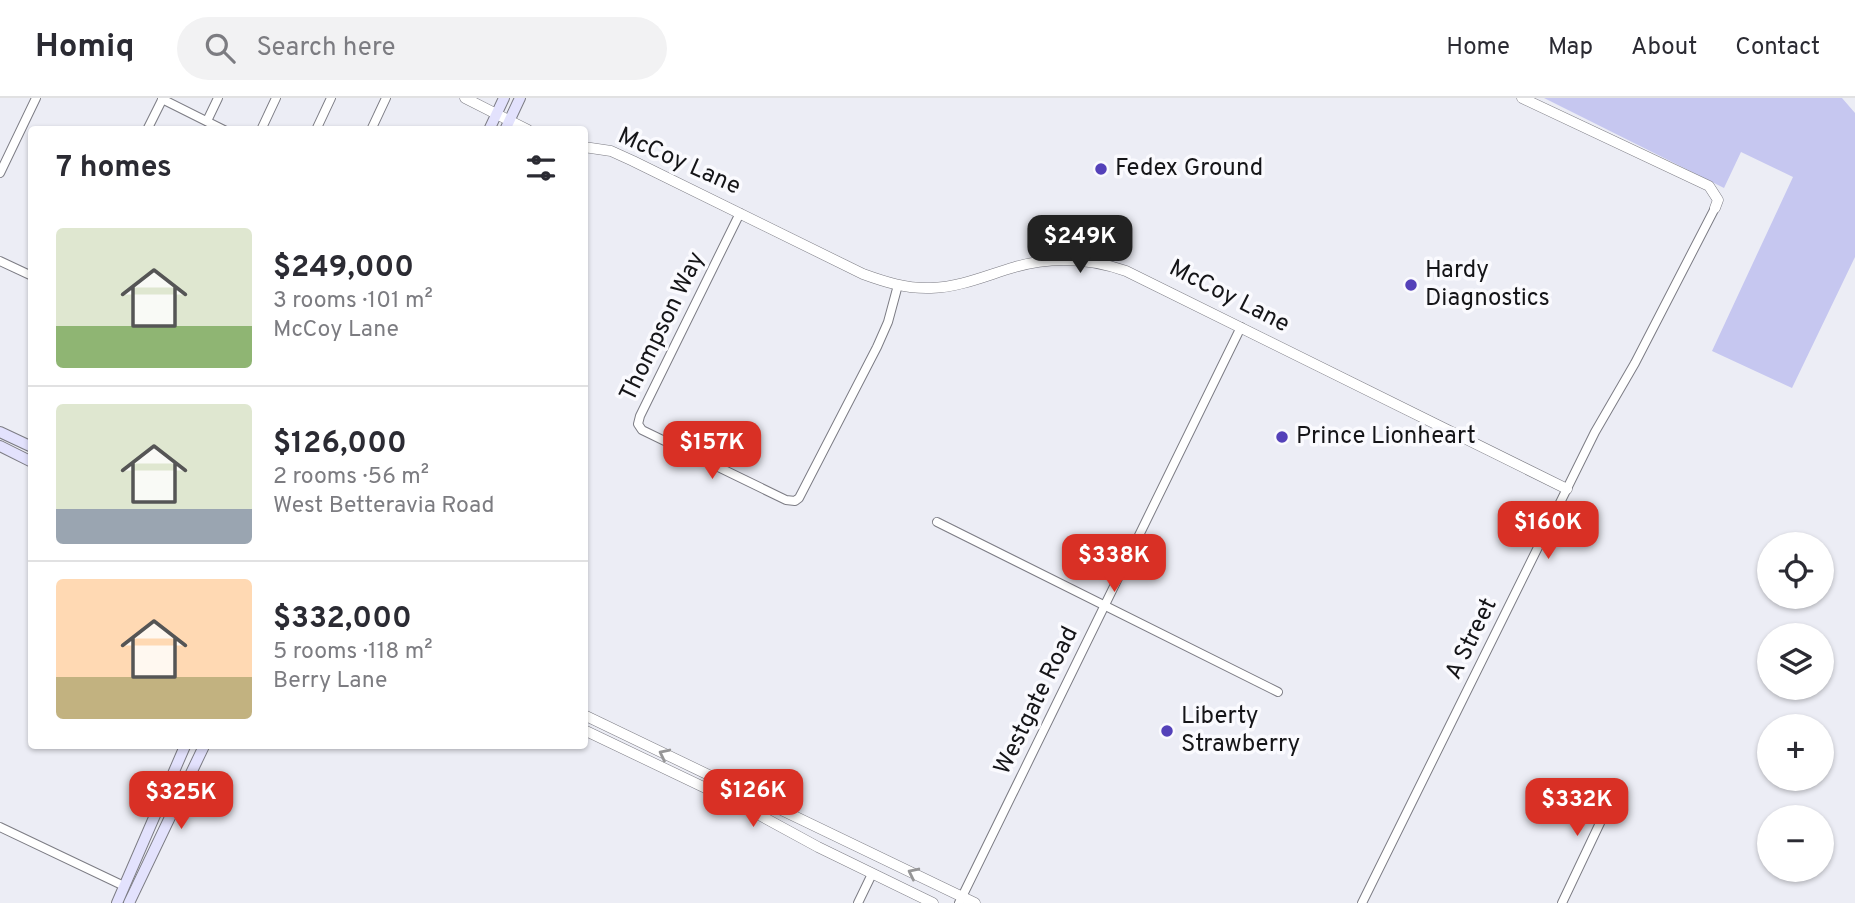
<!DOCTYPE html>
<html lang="en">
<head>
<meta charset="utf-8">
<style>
  body { margin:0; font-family:Overpass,sans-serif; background:#f2f2f3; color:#2b2b33; height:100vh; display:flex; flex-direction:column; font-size:26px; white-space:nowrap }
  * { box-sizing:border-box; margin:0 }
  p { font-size:23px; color:#7c7c81 }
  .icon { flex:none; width:38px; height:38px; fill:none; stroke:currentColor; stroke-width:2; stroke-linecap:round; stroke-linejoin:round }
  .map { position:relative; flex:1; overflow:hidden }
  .drawer { position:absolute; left:28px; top:28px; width:560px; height:623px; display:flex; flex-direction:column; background:#fff; border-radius:7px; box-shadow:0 2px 5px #0004 }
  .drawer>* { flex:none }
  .controls { position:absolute; left:1757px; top:434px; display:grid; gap:14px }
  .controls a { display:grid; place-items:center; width:77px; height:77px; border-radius:50%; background:#fff; box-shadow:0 2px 5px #0004; font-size:35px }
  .price { position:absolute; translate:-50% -60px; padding:0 16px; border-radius:14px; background:#d93025; color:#fff; font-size:23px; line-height:46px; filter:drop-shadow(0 2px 4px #0008) }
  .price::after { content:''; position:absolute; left:50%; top:42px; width:21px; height:16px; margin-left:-10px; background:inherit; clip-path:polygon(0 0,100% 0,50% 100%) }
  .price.active { background:#222; color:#fff }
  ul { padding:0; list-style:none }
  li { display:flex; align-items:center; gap:21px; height:175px; padding:0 28px }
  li+li { border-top:2px solid #e1e1e2 }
  li span { display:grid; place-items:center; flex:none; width:196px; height:140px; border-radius:7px; color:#555 }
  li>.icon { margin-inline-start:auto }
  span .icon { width:84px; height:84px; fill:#fffc; stroke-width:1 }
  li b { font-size:30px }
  h2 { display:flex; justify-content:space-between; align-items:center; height:84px; padding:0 28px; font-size:30px }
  header { display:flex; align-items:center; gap:42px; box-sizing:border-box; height:98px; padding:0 35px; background:#fff; border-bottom:2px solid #e1e1e2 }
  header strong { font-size:33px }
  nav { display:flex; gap:38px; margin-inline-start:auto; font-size:24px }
  .search { width:490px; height:63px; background:#f2f2f3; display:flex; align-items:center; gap:18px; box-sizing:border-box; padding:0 24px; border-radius:38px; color:#7c7c81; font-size:26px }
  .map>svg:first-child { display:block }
  .green { fill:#c6c7f0 }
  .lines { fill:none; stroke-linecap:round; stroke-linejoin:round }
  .minor-casing { stroke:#7c7c84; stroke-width:10 }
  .tertiary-casing { stroke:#7c7c84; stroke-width:11 }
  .secondary-casing { stroke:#7c7c84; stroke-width:12 }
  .minor { stroke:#fff; stroke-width:8 }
  .tertiary { stroke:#fff; stroke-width:10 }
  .secondary { stroke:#e3e2fd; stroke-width:10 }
  .oneway { stroke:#969697 }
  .poi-dot { fill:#5441b9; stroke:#fafafe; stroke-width:2.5 }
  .labels { text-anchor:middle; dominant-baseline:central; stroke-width:7; stroke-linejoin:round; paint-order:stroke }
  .street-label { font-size:24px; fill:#151518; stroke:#fafafe }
  .poi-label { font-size:24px; fill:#151518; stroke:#fafafe; text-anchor:start }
</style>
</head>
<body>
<header>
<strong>Homiq</strong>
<div class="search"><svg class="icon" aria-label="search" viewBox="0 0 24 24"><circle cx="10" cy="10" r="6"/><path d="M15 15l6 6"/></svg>Search here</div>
<nav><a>Home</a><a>Map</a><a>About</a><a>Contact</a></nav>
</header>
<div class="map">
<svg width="1855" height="805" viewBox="0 0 1855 805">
  <rect width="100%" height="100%" fill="#ecedf5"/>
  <polygon class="green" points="1544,0 1842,0 1855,15 1855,159 1792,290 1712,253 1793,79 1741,54 1724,90"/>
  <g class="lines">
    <defs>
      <g id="minor">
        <polyline points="162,1 224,32"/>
        <polyline points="207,23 218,0"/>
        <polyline points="147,32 163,0"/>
        <polyline points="261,32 276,0"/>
        <polyline points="316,32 331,0"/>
        <polyline points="371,32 386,0"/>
        <polyline points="0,75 36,0"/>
        <polyline points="740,115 640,318 638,326 642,332 786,402 795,403 799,400 877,249 888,224 898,187"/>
        <polyline points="0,163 32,178"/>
        <polyline points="937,424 1278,594"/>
        <polyline points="0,729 124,788"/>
        <polyline points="858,805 872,776"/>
        <polyline points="959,805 1241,229"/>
        <polyline points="1362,805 1595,334 1635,265 1715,110"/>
        <polyline points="1562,805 1618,687"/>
      </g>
      <g id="tertiary">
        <polyline points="465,0 528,32"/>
        <polyline points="1522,0 1709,88 1718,102 1715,110"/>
        <path d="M584,49L611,53L633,63L863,176C885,184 907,191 931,190C961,189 987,177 1015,169C1053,158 1089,160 1126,173L1567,391"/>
        <polyline points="584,617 975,805"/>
        <polyline points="584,632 739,706 818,749 933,805"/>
      </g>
      <g id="secondary">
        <polyline points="489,32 504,0"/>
        <polyline points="505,32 520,0"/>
        <polyline points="0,334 32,349"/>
        <polyline points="0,348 32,364"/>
        <polyline points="117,805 185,648"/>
        <polyline points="129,805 204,648"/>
      </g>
    </defs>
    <use href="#minor" class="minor-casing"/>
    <use href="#tertiary" class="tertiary-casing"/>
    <use href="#secondary" class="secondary-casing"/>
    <use href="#minor" class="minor"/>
    <use href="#tertiary" class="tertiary"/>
    <use href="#secondary" class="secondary"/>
  </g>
  <defs><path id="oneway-chevron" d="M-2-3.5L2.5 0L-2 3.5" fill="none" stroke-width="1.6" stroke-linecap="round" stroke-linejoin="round" transform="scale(1.75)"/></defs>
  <g class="oneway">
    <use href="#oneway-chevron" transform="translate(664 656) rotate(-154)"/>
    <use href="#oneway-chevron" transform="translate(913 775) rotate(-154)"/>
  </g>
  <g class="poi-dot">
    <circle cx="1101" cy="71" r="7"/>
    <circle cx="1411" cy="187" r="7"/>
    <circle cx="1282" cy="339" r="7"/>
    <circle cx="1167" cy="633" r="7"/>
  </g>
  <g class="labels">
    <g class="street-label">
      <text transform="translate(679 64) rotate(24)">McCoy Lane</text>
      <text transform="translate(1229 199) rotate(27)">McCoy Lane</text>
      <text transform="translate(663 229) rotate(-64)">Thompson Way</text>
      <text transform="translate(1472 541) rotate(-64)">A Street</text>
      <text transform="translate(1037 603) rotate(-64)">Westgate Road</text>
    </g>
    <g class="poi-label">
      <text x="1115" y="71">Fedex Ground</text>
      <text x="1425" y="173">Hardy<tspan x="1425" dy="28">Diagnostics</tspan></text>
      <text x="1296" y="339">Prince Lionheart</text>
      <text x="1181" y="619">Liberty<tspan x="1181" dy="28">Strawberry</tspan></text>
    </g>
  </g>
</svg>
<div class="controls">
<a><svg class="icon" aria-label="locate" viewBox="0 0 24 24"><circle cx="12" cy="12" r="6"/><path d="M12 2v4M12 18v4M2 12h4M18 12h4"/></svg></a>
<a><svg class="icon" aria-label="layers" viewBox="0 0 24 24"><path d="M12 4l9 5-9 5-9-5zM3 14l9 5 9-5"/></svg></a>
<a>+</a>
<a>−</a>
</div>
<b class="price active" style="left:1080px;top:177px">$249K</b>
<b class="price" style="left:712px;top:383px">$157K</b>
<b class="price" style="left:1548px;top:463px">$160K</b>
<b class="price" style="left:1114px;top:496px">$338K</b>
<b class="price" style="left:753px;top:731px">$126K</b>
<b class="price" style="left:181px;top:733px">$325K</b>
<b class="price" style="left:1577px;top:740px">$332K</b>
<section class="drawer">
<h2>7 homes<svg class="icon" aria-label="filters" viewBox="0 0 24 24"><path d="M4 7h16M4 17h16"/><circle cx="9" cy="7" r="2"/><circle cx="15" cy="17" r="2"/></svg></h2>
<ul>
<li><span style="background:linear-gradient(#dfe7d0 70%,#8fb573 0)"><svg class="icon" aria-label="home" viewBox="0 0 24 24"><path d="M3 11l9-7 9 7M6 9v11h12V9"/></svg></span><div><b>$249,000</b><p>3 rooms · 101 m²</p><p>McCoy Lane</p></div></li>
<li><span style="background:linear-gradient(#dfe7d0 75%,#9aa5b1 0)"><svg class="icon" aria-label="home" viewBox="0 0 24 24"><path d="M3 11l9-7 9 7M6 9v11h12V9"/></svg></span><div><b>$126,000</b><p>2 rooms · 56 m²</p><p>West Betteravia Road</p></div></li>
<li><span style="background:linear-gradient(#ffd9b3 70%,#c2b280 0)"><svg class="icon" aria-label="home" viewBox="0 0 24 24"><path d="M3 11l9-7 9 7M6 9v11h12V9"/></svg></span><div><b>$332,000</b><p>5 rooms · 118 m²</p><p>Berry Lane</p></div></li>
</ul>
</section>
</div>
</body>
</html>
